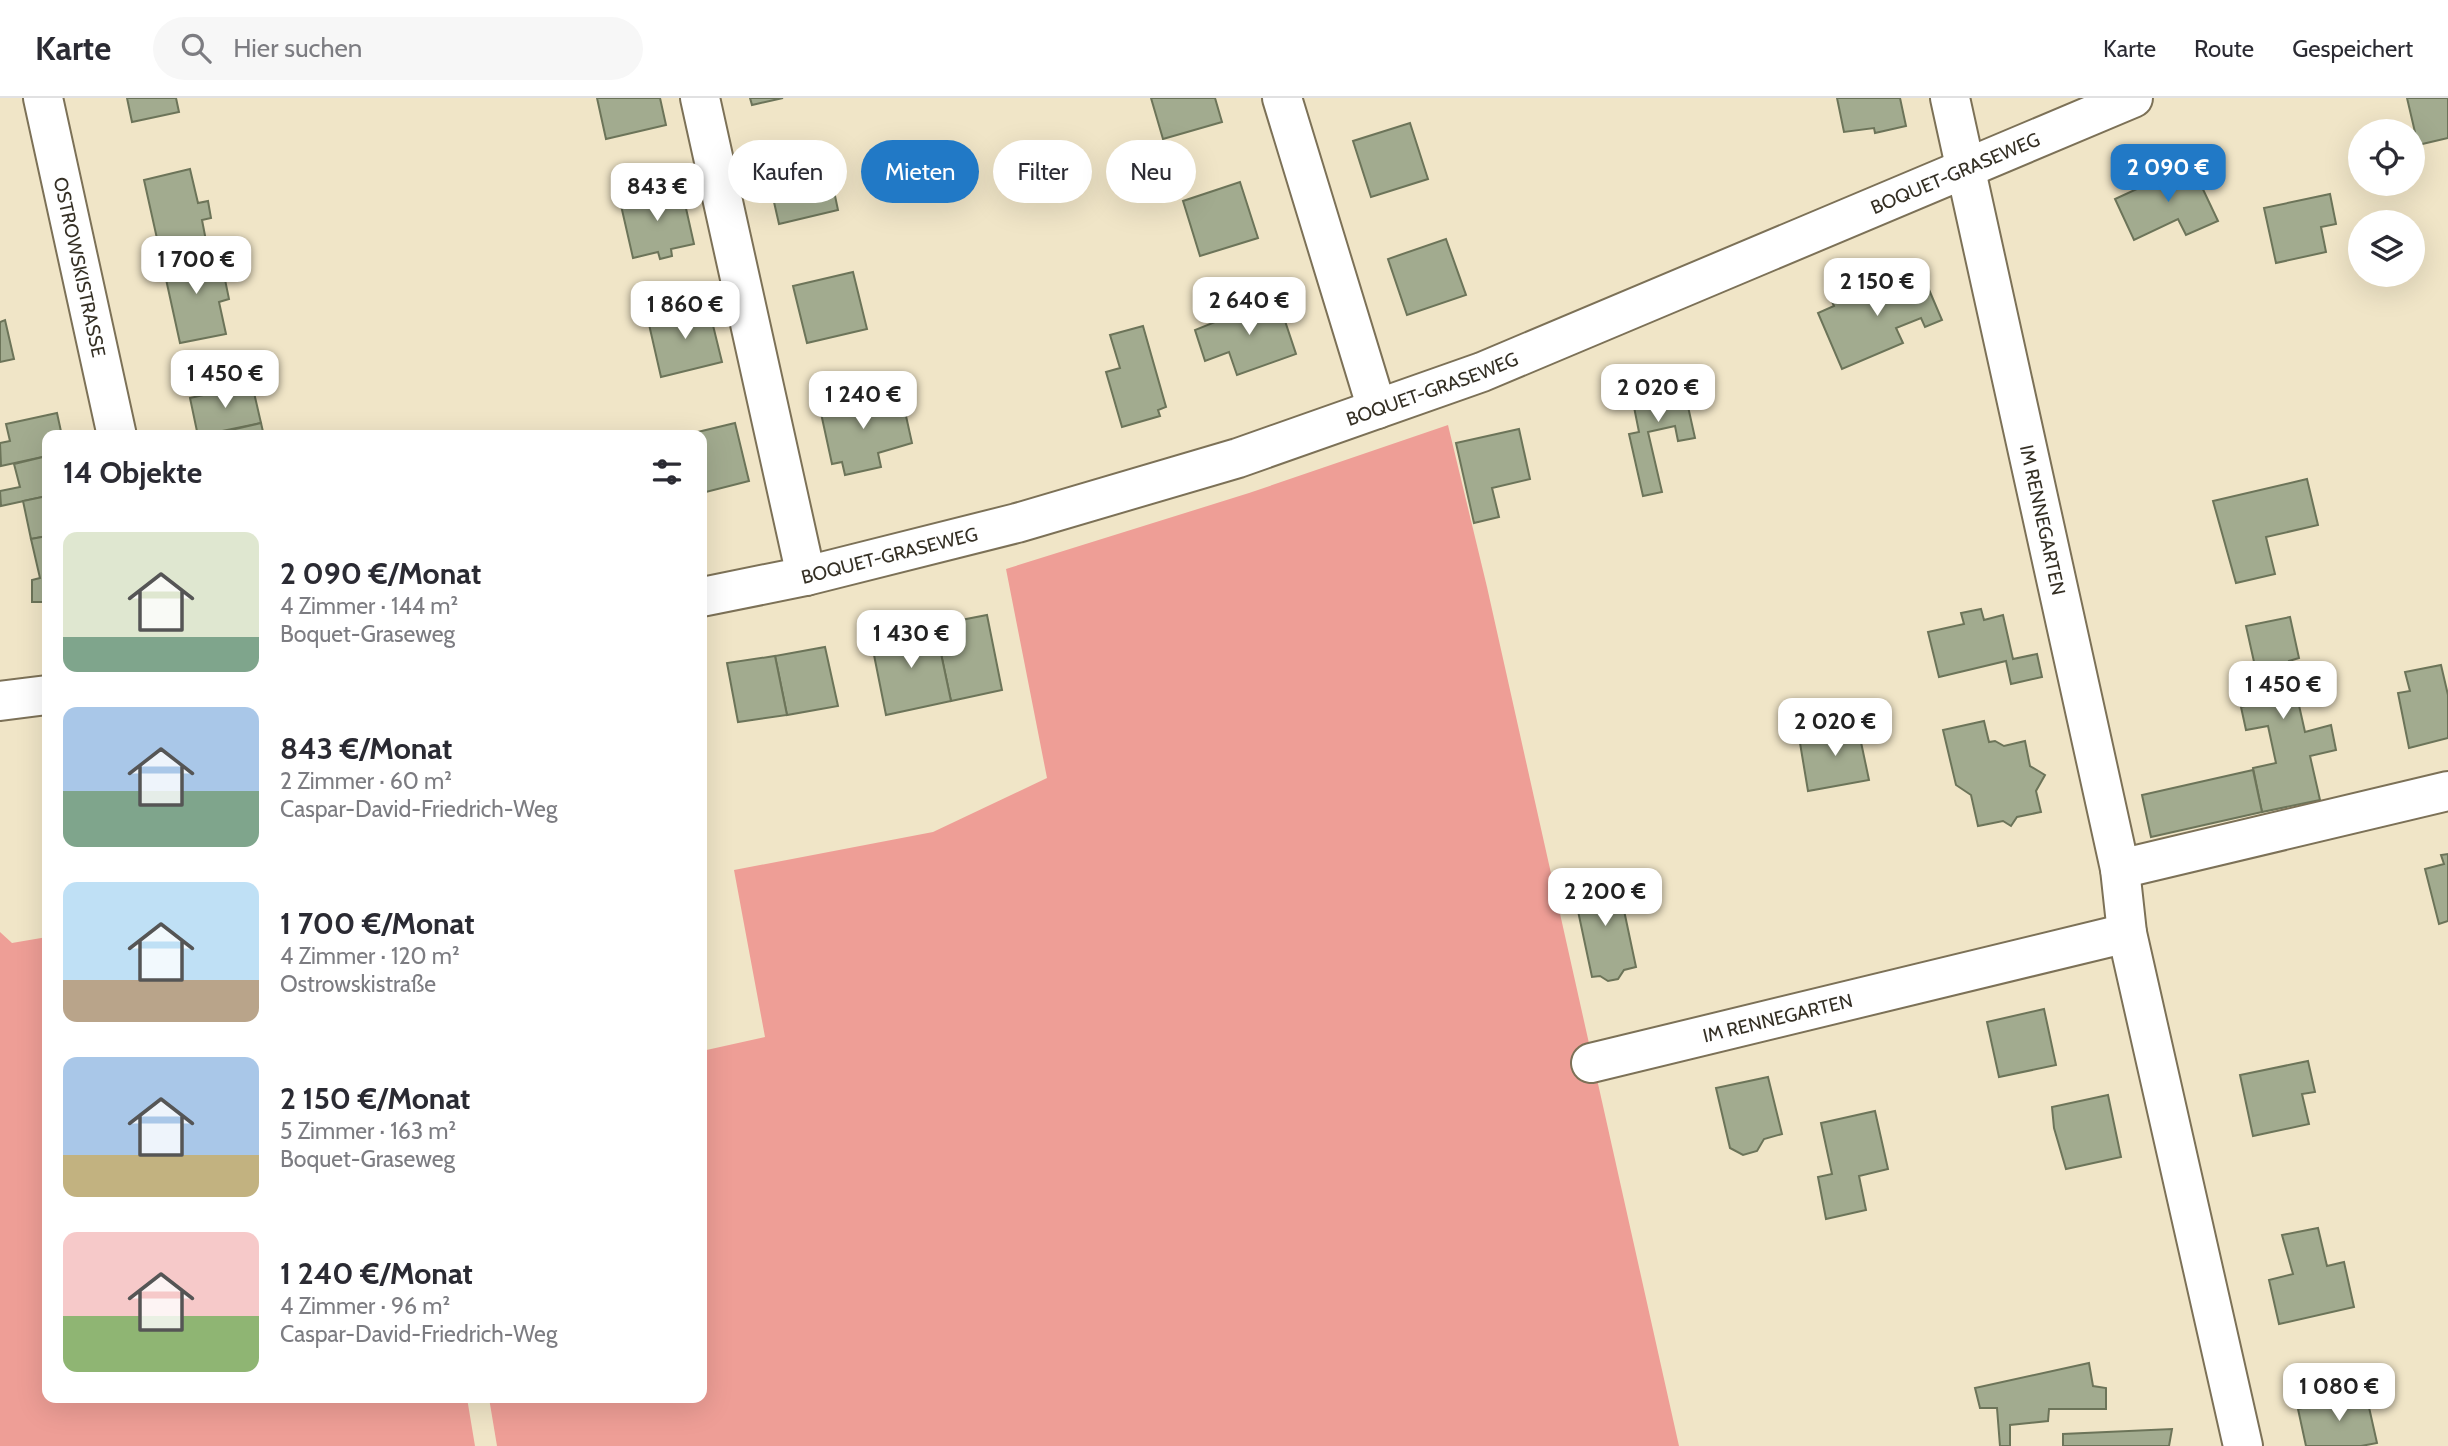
<!DOCTYPE html>
<html lang="de">
<head>
<meta charset="utf-8">
<style>
  body { margin:0; font-family:Cabin,sans-serif; background:#f7f7f7; color:#2b2b33; height:100vh; display:flex; flex-direction:column; font-size:26px; white-space:nowrap }
  * { box-sizing:border-box; margin:0 }
  p { font-size:23px; color:#7c7c81 }
  .icon { flex:none; width:38px; height:38px; fill:none; stroke:currentColor; stroke-width:2; stroke-linecap:round; stroke-linejoin:round }
  .map { position:relative; flex:1; overflow:hidden }
  .drawer { position:absolute; left:42px; top:332px; width:665px; height:973px; display:flex; flex-direction:column; background:#fff; border-radius:14px; box-shadow:0 7px 28px #0002 }
  .drawer>* { flex:none }
  .hud { position:absolute; left:728px; top:42px; width:665px; height:63px; display:flex; gap:14px }
  .fabs { position:absolute; left:2348px; top:21px; display:grid; gap:14px }
  .fabs a { display:grid; place-items:center; width:77px; height:77px; border-radius:50%; background:#fff; box-shadow:0 7px 28px #0002; font-size:35px }
  .price { position:absolute; translate:-50% -60px; padding:0 16px; border-radius:14px; background:#fff; color:#222; font-size:23px; line-height:46px; filter:drop-shadow(0 2px 4px #0008) }
  .price::after { content:''; position:absolute; left:50%; top:42px; width:21px; height:16px; margin-left:-10px; background:inherit; clip-path:polygon(0 0,100% 0,50% 100%) }
  .price.selected { background:#2179c6; color:#fff }
  ul { padding:0; list-style:none }
  li { display:flex; align-items:center; gap:21px; height:175px; padding:0 21px }
  li span { display:grid; place-items:center; flex:none; width:196px; height:140px; border-radius:14px; color:#555 }
  li>.icon { margin-inline-start:auto }
  span .icon { width:84px; height:84px; fill:#fffc; stroke-width:1 }
  li b { font-size:30px }
  h2 { display:flex; justify-content:space-between; align-items:center; height:84px; padding:0 21px; font-size:30px }
  .pill { padding:0 24px; border-radius:32px; background:#fff; box-shadow:0 7px 28px #0002; font-size:24px; line-height:63px }
  .pill.selected { background:#2179c6; color:#fff }
  header { display:flex; align-items:center; gap:42px; box-sizing:border-box; height:98px; padding:0 35px; background:#fff; border-bottom:2px solid #e1e1e2 }
  header strong { font-size:33px }
  nav { display:flex; gap:38px; margin-inline-start:auto; font-size:24px }
  .search { width:490px; height:63px; background:#f7f7f7; display:flex; align-items:center; gap:18px; box-sizing:border-box; padding:0 24px; border-radius:38px; color:#7c7c81; font-size:26px }
  .map>svg:first-child { display:block }
  .green { fill:#ee9e96 }
  .building { fill:#a2ab8f; stroke:#6c7459; stroke-width:2 }
  .lines { fill:none; stroke-linecap:round; stroke-linejoin:round }
  .minor-casing { stroke:#7c7157; stroke-width:42 }
  .minor { stroke:#fff; stroke-width:38 }
  .labels { text-anchor:middle; dominant-baseline:central; stroke-width:7; stroke-linejoin:round; paint-order:stroke }
  .street-label { font-size:19px; fill:#353025; stroke:#f0e5c7 }
</style>
</head>
<body>
<header>
<strong>Karte</strong>
<div class="search"><svg class="icon" aria-label="search" viewBox="0 0 24 24"><circle cx="10" cy="10" r="6"/><path d="M15 15l6 6"/></svg>Hier suchen</div>
<nav><a>Karte</a><a>Route</a><a>Gespeichert</a></nav>
</header>
<div class="map">
<svg width="2448" height="1348" viewBox="0 0 2448 1348">
  <rect width="100%" height="100%" fill="#f0e5c7"/>
  <g class="green">
    <polygon points="1448,327 1487,489 1679,1348 497,1348 489,1300 702,1300 702,953 765,939 734,772 933,734 1047,680 1006,471 1249,395"/>
    <polygon points="0,834 12,845 47,839 47,1300 467,1300 475,1348 0,1348"/>
  </g>
  <g class="building">
    <polygon points="127,0 176,0 179,14 132,24"/>
    <polygon points="597,0 660,0 666,27 606,41"/>
    <polygon points="750,0 783,0 752,7"/>
    <polygon points="1151,0 1215,0 1222,24 1163,41"/>
    <polygon points="1837,0 1900,0 1906,28 1875,35 1874,30 1844,34"/>
    <polygon points="2407,0 2448,0 2448,40 2418,47"/>
    <polygon points="1410,25 1428,81 1371,99 1353,43"/>
    <polygon points="826,55 838,112 779,126 766,69"/>
    <polygon points="2191,66 2218,123 2186,137 2178,121 2134,142 2115,101"/>
    <polygon points="190,71 198,105 208,103 211,120 202,122 208,153 162,163 144,82"/>
    <polygon points="1240,84 1258,140 1200,158 1183,103"/>
    <polygon points="681,88 694,146 671,151 672,158 660,161 658,154 633,160 620,103"/>
    <polygon points="2330,96 2336,126 2321,129 2326,154 2276,165 2264,110"/>
    <polygon points="1446,141 1466,197 1407,217 1388,161"/>
    <polygon points="208,153 212,170 222,167 229,201 219,204 226,236 180,245 162,163"/>
    <polygon points="1921,173 1942,222 1925,229 1921,220 1896,230 1903,245 1842,271 1818,215 1834,208 1831,201 1860,190 1863,197"/>
    <polygon points="853,174 867,231 807,245 793,188"/>
    <polygon points="1277,199 1296,256 1237,277 1229,254 1205,263 1195,232"/>
    <polygon points="708,207 722,264 661,279 648,222"/>
    <polygon points="5,222 14,261 0,264 0,224"/>
    <polygon points="1143,228 1166,309 1158,312 1160,318 1122,329 1106,274 1120,270 1110,237"/>
    <polygon points="1681,277 1695,340 1678,343 1675,328 1648,334 1662,394 1643,398 1629,336 1639,334 1630,289"/>
    <polygon points="252,286 261,325 198,338 190,300"/>
    <polygon points="880,293 885,313 904,309 912,345 878,355 881,369 845,377 842,364 832,366 819,306"/>
    <polygon points="57,315 62,338 47,338 47,358 1,368 0,345 10,343 6,326"/>
    <polygon points="261,325 264,338 205,338"/>
    <polygon points="735,325 749,383 702,395 702,338 681,338"/>
    <polygon points="1519,331 1530,381 1492,390 1499,419 1474,425 1456,345"/>
    <polygon points="47,358 47,398 1,408 0,393 20,389 14,366"/>
    <polygon points="2307,381 2318,427 2266,439 2275,476 2236,485 2213,403"/>
    <polygon points="47,398 47,438 31,441 23,403"/>
    <polygon points="47,438 47,504 32,504 32,482 40,480 31,441"/>
    <polygon points="1981,511 1984,522 2003,517 2013,561 2037,556 2042,579 2011,586 2006,563 1939,579 1928,534 1964,526 1961,515"/>
    <polygon points="987,517 1002,592 951,603 935,527"/>
    <polygon points="2290,519 2299,560 2289,563 2305,634 2331,627 2336,652 2310,658 2320,702 2262,714 2253,670 2276,665 2268,628 2246,632 2241,609 2263,604 2246,528"/>
    <polygon points="935,527 951,603 886,617 872,547 885,544 883,538"/>
    <polygon points="825,549 838,608 787,617 775,558"/>
    <polygon points="775,558 787,617 738,624 727,565"/>
    <polygon points="2441,567 2448,597 2448,640 2409,650 2398,595 2410,593 2405,574"/>
    <polygon points="1854,611 1869,682 1808,693 1800,645 1832,638 1831,630 1849,625 1847,613"/>
    <polygon points="1984,623 1989,644 1995,643 2004,648 2025,643 2030,668 2045,677 2036,693 2041,714 2017,719 2011,728 2003,723 1978,728 1971,697 1956,687 1943,632"/>
    <polygon points="2253,672 2262,714 2151,739 2142,697"/>
    <polygon points="2448,756 2448,823 2439,826 2425,771 2444,766 2441,757"/>
    <polygon points="1600,778 1612,785 1618,784 1636,869 1624,872 1618,881 1608,883 1600,878 1592,879 1574,794 1579,792 1586,781"/>
    <polygon points="2044,911 2056,967 1999,979 1987,924"/>
    <polygon points="2308,963 2315,994 2302,996 2309,1026 2253,1038 2240,977"/>
    <polygon points="1768,979 1782,1036 1764,1041 1757,1053 1743,1057 1730,1050 1716,990"/>
    <polygon points="2108,997 2121,1059 2066,1071 2054,1030 2052,1009"/>
    <polygon points="1875,1013 1888,1071 1859,1078 1866,1112 1826,1121 1818,1079 1832,1076 1821,1025"/>
    <polygon points="2318,1130 2327,1168 2344,1164 2354,1209 2279,1226 2269,1182 2293,1176 2282,1137"/>
    <polygon points="2089,1265 2093,1288 2106,1290 2106,1311 2049,1311 2048,1323 2010,1327 2010,1348 2000,1348 1997,1310 1980,1310 1975,1290"/>
    <polygon points="2366,1296 2377,1345 2361,1348 2306,1348 2298,1311"/>
    <polygon points="2172,1331 2169,1348 2063,1348 2063,1336"/>
  </g>
  <g class="lines">
    <defs>
      <g id="minor">
        <path id="s1" d="M43,0L117,338"/>
        <polyline points="700,0 806,478"/>
        <polyline points="1282,0 1377,311"/>
        <path id="s2" d="M1950,0L2120,771L2127,835L2243,1348"/>
        <path id="s3" d="M702,499L806,478L1017,425L1238,360L1482,274L2133,0"/>
        <polyline points="0,603 47,597"/>
        <polyline points="2120,771 2448,693"/>
        <path id="s4" d="M1591,965L2127,835"/>
      </g>
    </defs>
    <use href="#minor" class="minor-casing"/>
    <use href="#minor" class="minor"/>
  </g>
  <g class="labels">
    <g class="street-label">
      <text stroke="none"><textPath href="#s3" startOffset="1326">BOQUET-GRASEWEG</textPath></text>
      <text stroke="none"><textPath href="#s1" startOffset="173">OSTROWSKISTRASSE</textPath></text>
      <text stroke="none"><textPath href="#s3" startOffset="760">BOQUET-GRASEWEG</textPath></text>
      <text stroke="none"><textPath href="#s2" startOffset="432">IM RENNEGARTEN</textPath></text>
      <text stroke="none"><textPath href="#s3" startOffset="192">BOQUET-GRASEWEG</textPath></text>
      <text stroke="none"><textPath href="#s4" startOffset="192">IM RENNEGARTEN</textPath></text>
    </g>
  </g>
</svg>
<div class="fabs">
<a><svg class="icon" aria-label="locate" viewBox="0 0 24 24"><circle cx="12" cy="12" r="6"/><path d="M12 2v4M12 18v4M2 12h4M18 12h4"/></svg></a>
<a><svg class="icon" aria-label="layers" viewBox="0 0 24 24"><path d="M12 4l9 5-9 5-9-5zM3 14l9 5 9-5"/></svg></a>
</div>
<b class="price selected" style="left:2168px;top:106px">2 090 €</b>
<b class="price" style="left:657px;top:125px">843 €</b>
<b class="price" style="left:196px;top:198px">1 700 €</b>
<b class="price" style="left:1877px;top:220px">2 150 €</b>
<b class="price" style="left:1249px;top:239px">2 640 €</b>
<b class="price" style="left:685px;top:243px">1 860 €</b>
<b class="price" style="left:225px;top:312px">1 450 €</b>
<b class="price" style="left:1658px;top:326px">2 020 €</b>
<b class="price" style="left:863px;top:333px">1 240 €</b>
<b class="price" style="left:911px;top:572px">1 430 €</b>
<b class="price" style="left:2283px;top:623px">1 450 €</b>
<b class="price" style="left:1835px;top:660px">2 020 €</b>
<b class="price" style="left:1605px;top:830px">2 200 €</b>
<b class="price" style="left:2339px;top:1325px">1 080 €</b>
<div class="hud">
<a class="pill">Kaufen</a>
<a class="pill selected">Mieten</a>
<a class="pill">Filter</a>
<a class="pill">Neu</a>
</div>
<section class="drawer">
<h2>14 Objekte<svg class="icon" aria-label="filters" viewBox="0 0 24 24"><path d="M4 7h16M4 17h16"/><circle cx="9" cy="7" r="2"/><circle cx="15" cy="17" r="2"/></svg></h2>
<ul>
<li><span style="background:linear-gradient(#dfe7d0 75%,#7fa58c 0)"><svg class="icon" aria-label="home" viewBox="0 0 24 24"><path d="M3 11l9-7 9 7M6 9v11h12V9"/></svg></span><div><b>2 090 €/Monat</b><p>4 Zimmer · 144 m²</p><p>Boquet-Graseweg</p></div></li>
<li><span style="background:linear-gradient(#a9c7e8 60%,#7fa58c 0)"><svg class="icon" aria-label="home" viewBox="0 0 24 24"><path d="M3 11l9-7 9 7M6 9v11h12V9"/></svg></span><div><b>843 €/Monat</b><p>2 Zimmer · 60 m²</p><p>Caspar-David-Friedrich-Weg</p></div></li>
<li><span style="background:linear-gradient(#bfe0f5 70%,#b9a48a 0)"><svg class="icon" aria-label="home" viewBox="0 0 24 24"><path d="M3 11l9-7 9 7M6 9v11h12V9"/></svg></span><div><b>1 700 €/Monat</b><p>4 Zimmer · 120 m²</p><p>Ostrowskistraße</p></div></li>
<li><span style="background:linear-gradient(#a9c7e8 70%,#c2b280 0)"><svg class="icon" aria-label="home" viewBox="0 0 24 24"><path d="M3 11l9-7 9 7M6 9v11h12V9"/></svg></span><div><b>2 150 €/Monat</b><p>5 Zimmer · 163 m²</p><p>Boquet-Graseweg</p></div></li>
<li><span style="background:linear-gradient(#f6c9c9 60%,#8fb573 0)"><svg class="icon" aria-label="home" viewBox="0 0 24 24"><path d="M3 11l9-7 9 7M6 9v11h12V9"/></svg></span><div><b>1 240 €/Monat</b><p>4 Zimmer · 96 m²</p><p>Caspar-David-Friedrich-Weg</p></div></li>
</ul>
</section>
</div>
</body>
</html>
